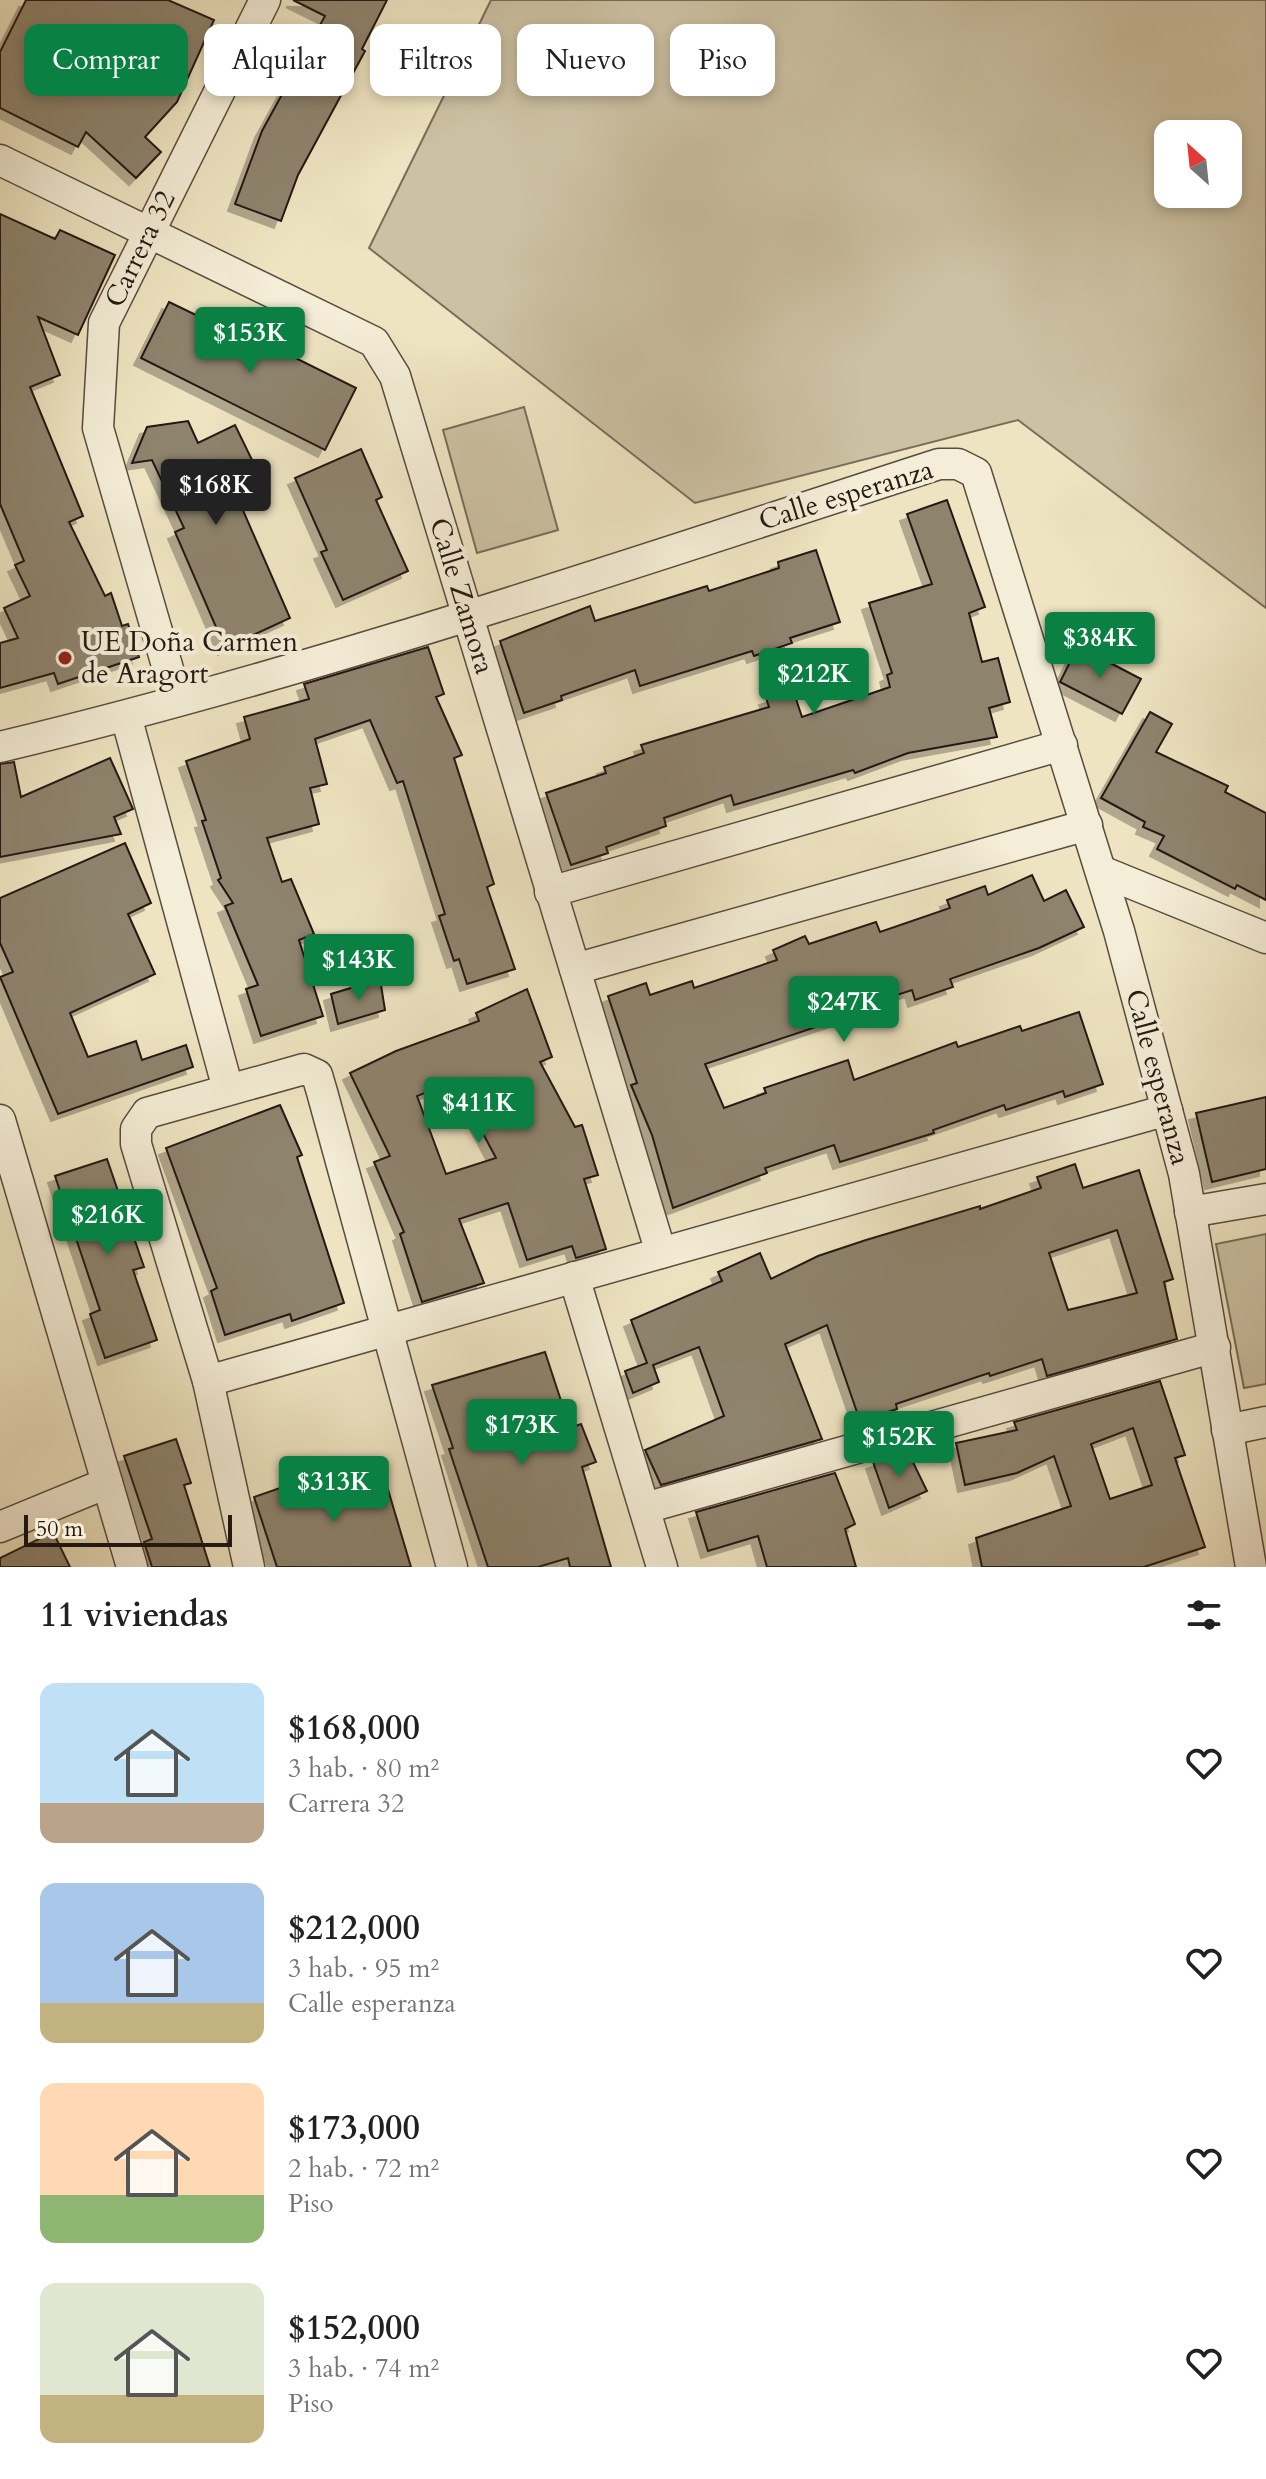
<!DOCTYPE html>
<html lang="es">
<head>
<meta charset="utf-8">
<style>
  body { margin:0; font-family:Cardo,serif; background:#f6f6f6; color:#202124; height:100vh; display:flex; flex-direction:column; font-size:30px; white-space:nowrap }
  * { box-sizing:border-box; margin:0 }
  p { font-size:26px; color:#757577 }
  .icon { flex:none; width:44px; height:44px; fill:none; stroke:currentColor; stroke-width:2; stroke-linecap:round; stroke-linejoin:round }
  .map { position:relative; height:1567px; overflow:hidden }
  .drawer { display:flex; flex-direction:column; background:#fff; flex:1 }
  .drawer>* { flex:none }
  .hud { position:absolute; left:24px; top:24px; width:800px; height:72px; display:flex; gap:16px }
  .needle { width:52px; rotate:333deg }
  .buttons { position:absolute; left:1154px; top:120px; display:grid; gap:16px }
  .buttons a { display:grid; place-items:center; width:88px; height:88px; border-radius:16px; background:#fff; box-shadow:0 4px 12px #0003; font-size:40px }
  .scale { position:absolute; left:24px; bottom:20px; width:208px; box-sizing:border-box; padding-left:8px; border:4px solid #261912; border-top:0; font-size:22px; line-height:28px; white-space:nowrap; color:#261912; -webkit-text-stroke:6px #f4edd7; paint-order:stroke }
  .price { position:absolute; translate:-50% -68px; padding:0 18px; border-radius:8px; background:#0b8043; color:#fff; font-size:26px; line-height:52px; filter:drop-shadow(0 2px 4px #0008) }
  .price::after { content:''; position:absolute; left:50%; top:48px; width:24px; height:18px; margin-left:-12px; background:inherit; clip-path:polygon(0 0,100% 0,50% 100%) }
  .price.current { background:#222; color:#fff }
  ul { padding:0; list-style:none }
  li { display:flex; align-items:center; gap:24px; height:200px; padding:0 40px }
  li span { display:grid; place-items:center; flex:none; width:224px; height:160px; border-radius:16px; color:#555 }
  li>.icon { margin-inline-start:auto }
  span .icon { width:96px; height:96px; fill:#fffc; stroke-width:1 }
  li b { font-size:34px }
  h2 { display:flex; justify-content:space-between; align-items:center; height:96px; padding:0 40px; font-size:34px }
  .tag { padding:0 28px; border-radius:16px; background:#fff; box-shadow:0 4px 12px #0003; font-size:28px; line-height:72px }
  .tag.current { background:#0b8043; color:#fff }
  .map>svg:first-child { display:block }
  .green { fill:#ccc1a3; stroke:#796d5a; stroke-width:2; fill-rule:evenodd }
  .building { fill:#8e836d; stroke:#261912; stroke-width:2; fill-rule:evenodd; filter:url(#shadow) }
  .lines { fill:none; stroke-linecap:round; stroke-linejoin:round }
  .minor-casing { stroke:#584c3e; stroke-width:33 }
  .minor { stroke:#f4edd7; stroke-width:30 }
  .poi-dot { fill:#8f2418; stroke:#f4edd7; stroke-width:3 }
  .labels { text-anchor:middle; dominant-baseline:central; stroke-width:8; stroke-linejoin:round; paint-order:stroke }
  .street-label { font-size:28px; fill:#261912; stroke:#f4edd7 }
  .poi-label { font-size:28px; fill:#261912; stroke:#f4edd7; text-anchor:start }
</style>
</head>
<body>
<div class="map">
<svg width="1266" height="1567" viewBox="0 0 1266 1567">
  <defs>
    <filter id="shadow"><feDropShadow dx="-7" dy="7" stdDeviation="0" flood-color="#0004"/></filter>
  </defs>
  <rect width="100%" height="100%" fill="#eee4c1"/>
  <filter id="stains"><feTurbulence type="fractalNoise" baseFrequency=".0025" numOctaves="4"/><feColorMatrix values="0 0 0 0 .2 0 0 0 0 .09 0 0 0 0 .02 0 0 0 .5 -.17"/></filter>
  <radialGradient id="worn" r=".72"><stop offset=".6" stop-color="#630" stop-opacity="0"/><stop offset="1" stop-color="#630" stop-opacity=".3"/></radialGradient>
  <g class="green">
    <path d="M491,0H1266V608L1018,420L695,503L369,248ZM1228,134V194H1168V134Z"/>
    <polygon points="524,407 558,530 477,553 443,430"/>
    <polygon points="1266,1234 1266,1384 1244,1388 1216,1244"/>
  </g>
  <g class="building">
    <polygon points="26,0 168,0 214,20 177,102 145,137 161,152 136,178 86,132 78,147 0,108 0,52"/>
    <polygon points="293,0 387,0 362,49 365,51 298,175 281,221 235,204 262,131 325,16"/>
    <polygon points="0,214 55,239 60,230 115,255 78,335 38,317 60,375 30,387 83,516 69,522 105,596 111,593 122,626 128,624 139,657 58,684 54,673 0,688 0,643 18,638 4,608 30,596 15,565 24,561 0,504"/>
    <polygon points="169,302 233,333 235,328 356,388 325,450 141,358"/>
    <polygon points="188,421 198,443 235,425 254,464 228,476 290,618 225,648 175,532 184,528 152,460 132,463 147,427"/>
    <polygon points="361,449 382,497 376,500 408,571 343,600 321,552 327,550 295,478"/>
    <polygon points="947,500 985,607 969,613 982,662 998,658 1010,702 989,708 997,737 908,753 855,773 853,770 734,805 731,795 664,818 666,826 606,847 608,853 571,865 546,793 606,773 604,767 644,753 641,745 769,707 766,698 793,690 802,717 890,687 887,675 892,673 869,603 932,584 907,514"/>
    <polygon points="816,550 840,622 790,638 792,643 754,656 752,651 640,686 635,670 561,696 562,700 524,713 500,641 590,606 595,621 707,586 709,591 779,568 778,562"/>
    <polygon points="1078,646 1141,679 1122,714 1060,682"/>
    <polygon points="428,647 444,694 436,697 462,755 454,758 494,884 487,887 515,969 467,984 459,959 454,961 439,916 445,914 403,781 397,783 370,720 315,739 327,784 310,788 319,824 267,838 282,882 291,879 314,934 299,940 323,1016 261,1036 246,989 258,985 225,906 233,903 218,880 221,878 202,821 206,820 186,761 250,739 244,717 309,699 304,684"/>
    <polygon points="1150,712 1172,724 1156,752 1228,786 1225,792 1266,813 1266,900 1237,885 1235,889 1157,849 1164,836 1143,827 1145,822 1101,798"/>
    <polygon points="110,758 133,809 114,817 121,834 0,857 0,764 14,762 21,797"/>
    <polygon points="125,843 151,903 128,914 155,974 70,1013 88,1057 136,1041 142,1060 186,1045 193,1067 58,1114 0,977 13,972 0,943 0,898"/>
    <polygon points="1032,875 1044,901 1066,890 1084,927 1039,948 950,979 953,987 915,1000 912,990 841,1013 843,1018 705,1064 724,1108 766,1093 764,1088 848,1060 854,1080 956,1042 958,1047 1020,1026 1022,1031 1079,1012 1103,1084 1065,1097 1063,1091 1006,1110 1004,1105 933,1130 934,1133 840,1162 834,1145 765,1168 767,1173 673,1208 652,1135 631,1085 637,1083 608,996 646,983 650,995 692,981 694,988 777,960 773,950 805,936 809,944 876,922 880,932 950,908 947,900 985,886 988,895"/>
    <polygon points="380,979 385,1010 338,1024 331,994"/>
    <path d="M527,989L552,1057L540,1062L575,1127L582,1125L598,1175L584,1179L606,1249L576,1258L572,1246L527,1260L508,1203L459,1219L484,1283L422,1302L400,1234L404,1232L374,1162L390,1156L350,1073L396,1051L479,1021L476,1013ZM455,1081L496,1158L446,1174L417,1096Z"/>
    <polygon points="1266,1097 1266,1169 1212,1182 1196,1113"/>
    <polygon points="280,1105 302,1155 297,1157 344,1303 292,1321 290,1314 225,1335 211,1291 217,1288 166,1148"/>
    <polygon points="107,1159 144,1267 133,1270 157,1340 105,1358 90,1314 100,1310 55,1176"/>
    <path d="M1075,1164L1083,1188L1139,1170L1173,1279L1164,1282L1177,1339L1047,1376L1042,1359L990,1376L989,1373L896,1404L897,1409L860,1421L827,1325L785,1344L822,1439L661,1485L645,1450L724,1416L699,1347L653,1365L659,1382L633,1393L625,1371L647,1363L631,1320L722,1281L718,1272L760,1253L771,1279L818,1256L866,1240L980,1206V1209L1041,1188L1037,1177ZM1117,1230L1137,1293L1068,1310L1049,1253Z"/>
    <polygon points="545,1352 570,1428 581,1424 596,1462 582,1467 611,1567 570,1567 568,1558 538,1567 488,1567 449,1449 453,1448 432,1385"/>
    <path d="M1160,1381L1185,1455L1175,1458L1205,1547L1144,1567H982L976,1538L1071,1506L1054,1456L1017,1473L965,1485L956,1443L1017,1430L1014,1422ZM1133,1428L1152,1485L1110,1499L1091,1444Z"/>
    <polygon points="176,1439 191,1483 184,1485 210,1567 152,1567 144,1542 152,1539 124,1456"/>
    <polygon points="908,1452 927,1491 889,1508 873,1462"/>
    <polygon points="381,1466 411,1567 277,1567 254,1497 306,1479 310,1490"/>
    <polygon points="835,1473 855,1524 845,1529 856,1567 767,1567 758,1536 708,1551 696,1512"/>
    <polygon points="53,1532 70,1567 0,1567 0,1558"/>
  </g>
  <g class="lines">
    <defs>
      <g id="minor">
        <polyline points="0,160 374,342 395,376 661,1253"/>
        <polyline points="177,700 98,428 104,323 265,0"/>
        <polyline points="126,716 228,1089"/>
        <path d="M0,747C318,671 629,564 939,464H958L976,473L1119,931L1184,1174L1251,1567"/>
        <polyline points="1101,871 1266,938"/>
        <polyline points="550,892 1062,745"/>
        <polyline points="575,969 1087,825"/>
        <polyline points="0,1120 132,1567"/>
        <polyline points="1190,1212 1266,1199"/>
        <polyline points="574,1277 662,1567"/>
        <polyline points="208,1381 1167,1110"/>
        <polyline points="1227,1430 1266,1422"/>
        <polyline points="645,1508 1215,1347"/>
        <polyline points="0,1527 107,1483"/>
        <polyline points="249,1567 208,1381 136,1144 136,1129 147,1113 304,1069 317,1075 322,1092 452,1567"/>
      </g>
    </defs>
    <use href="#minor" class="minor-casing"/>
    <use href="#minor" class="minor"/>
  </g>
  <circle class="poi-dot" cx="65" cy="658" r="8"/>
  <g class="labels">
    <g class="street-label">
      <text transform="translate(140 249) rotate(-64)">Carrera 32</text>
      <text transform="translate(846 495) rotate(-17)">Calle esperanza</text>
      <text transform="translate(462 596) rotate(73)">Calle Zamora</text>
      <text transform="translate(1158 1077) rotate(75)">Calle esperanza</text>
    </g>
    <g class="poi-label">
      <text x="81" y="642">UE Doña Carmen<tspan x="81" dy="32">de Aragort</tspan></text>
    </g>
  </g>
  <rect width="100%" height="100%" filter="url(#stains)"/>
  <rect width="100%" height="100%" fill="url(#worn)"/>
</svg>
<div class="buttons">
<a><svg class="needle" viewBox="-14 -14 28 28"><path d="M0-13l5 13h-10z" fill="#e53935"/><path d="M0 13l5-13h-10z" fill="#757577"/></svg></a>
</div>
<div class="scale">50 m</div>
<b class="price" style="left:250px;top:375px">$153K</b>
<b class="price current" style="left:216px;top:527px">$168K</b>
<b class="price" style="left:1100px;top:680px">$384K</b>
<b class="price" style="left:814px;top:716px">$212K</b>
<b class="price" style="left:359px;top:1002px">$143K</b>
<b class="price" style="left:844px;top:1044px">$247K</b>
<b class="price" style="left:479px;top:1145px">$411K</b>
<b class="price" style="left:108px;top:1257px">$216K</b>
<b class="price" style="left:522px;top:1467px">$173K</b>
<b class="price" style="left:899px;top:1479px">$152K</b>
<b class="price" style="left:334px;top:1524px">$313K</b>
<div class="hud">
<a class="tag current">Comprar</a>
<a class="tag">Alquilar</a>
<a class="tag">Filtros</a>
<a class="tag">Nuevo</a>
<a class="tag">Piso</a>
</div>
</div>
<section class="drawer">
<h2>11 viviendas<svg class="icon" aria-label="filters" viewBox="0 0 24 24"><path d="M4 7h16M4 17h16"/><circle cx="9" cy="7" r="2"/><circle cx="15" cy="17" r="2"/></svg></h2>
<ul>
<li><span style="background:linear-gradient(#bfe0f5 75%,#b9a48a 0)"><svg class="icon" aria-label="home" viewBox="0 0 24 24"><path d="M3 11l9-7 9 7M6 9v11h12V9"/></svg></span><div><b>$168,000</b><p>3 hab. · 80 m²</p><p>Carrera 32</p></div><svg class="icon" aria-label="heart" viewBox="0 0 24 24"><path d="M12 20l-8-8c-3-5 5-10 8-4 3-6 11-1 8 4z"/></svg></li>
<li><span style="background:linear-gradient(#a9c7e8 75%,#c2b280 0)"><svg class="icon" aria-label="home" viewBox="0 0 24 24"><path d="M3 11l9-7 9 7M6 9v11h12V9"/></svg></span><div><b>$212,000</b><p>3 hab. · 95 m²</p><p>Calle esperanza</p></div><svg class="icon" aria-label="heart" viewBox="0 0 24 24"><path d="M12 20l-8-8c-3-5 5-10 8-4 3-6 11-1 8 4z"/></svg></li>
<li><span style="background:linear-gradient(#ffd9b3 70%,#8fb573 0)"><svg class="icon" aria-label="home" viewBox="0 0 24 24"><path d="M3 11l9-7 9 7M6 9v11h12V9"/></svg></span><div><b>$173,000</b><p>2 hab. · 72 m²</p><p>Piso</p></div><svg class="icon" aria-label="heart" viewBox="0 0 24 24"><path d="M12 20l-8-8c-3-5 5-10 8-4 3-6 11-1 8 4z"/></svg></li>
<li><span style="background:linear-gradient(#dfe7d0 70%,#c2b280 0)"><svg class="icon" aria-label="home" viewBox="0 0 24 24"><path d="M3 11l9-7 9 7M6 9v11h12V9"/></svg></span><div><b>$152,000</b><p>3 hab. · 74 m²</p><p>Piso</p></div><svg class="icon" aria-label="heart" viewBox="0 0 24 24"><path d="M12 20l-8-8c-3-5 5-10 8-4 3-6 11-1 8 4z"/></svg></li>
</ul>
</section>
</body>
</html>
